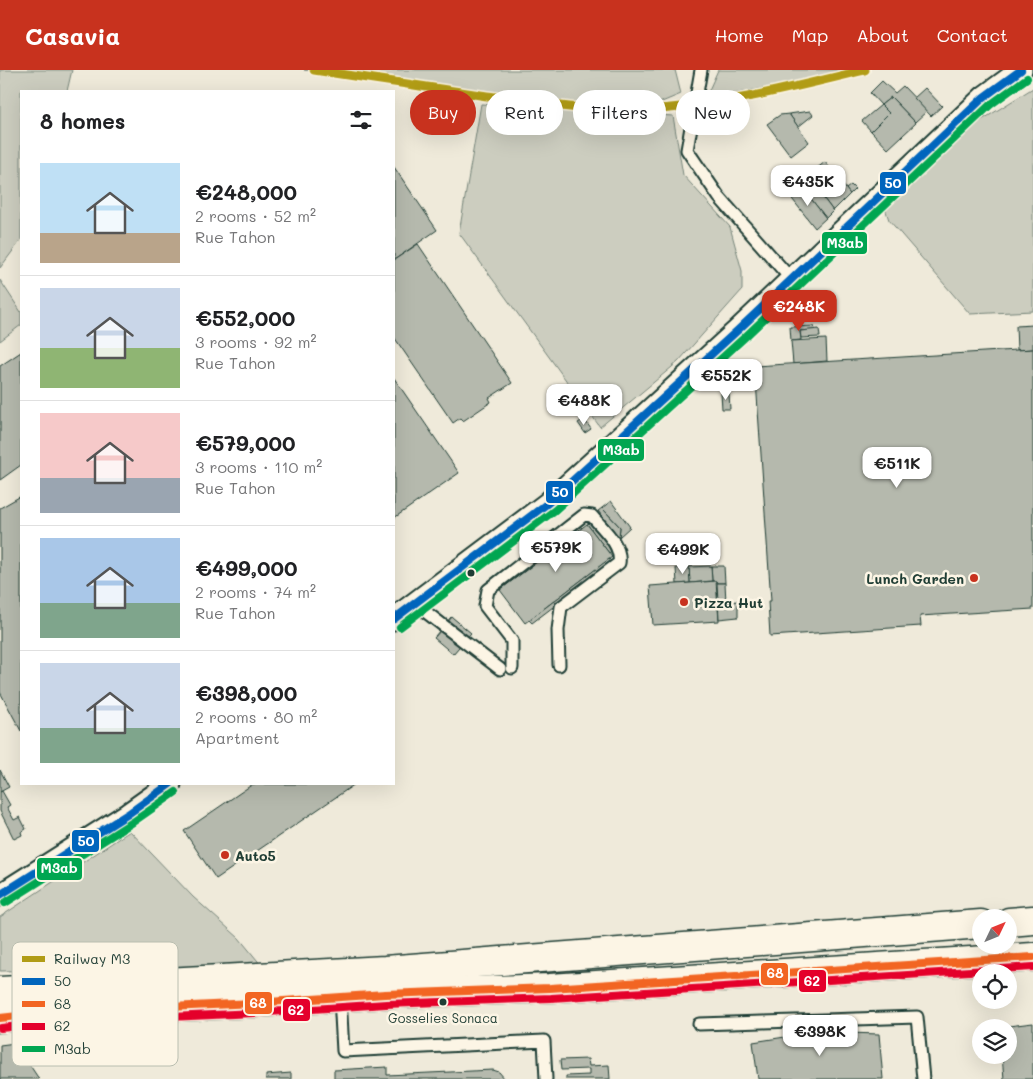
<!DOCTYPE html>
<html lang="en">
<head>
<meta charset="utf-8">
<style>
  body { margin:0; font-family:Mali,sans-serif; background:#f2f2f2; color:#202124; height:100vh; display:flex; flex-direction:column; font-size:19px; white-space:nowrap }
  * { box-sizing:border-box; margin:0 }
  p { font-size:16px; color:#757577 }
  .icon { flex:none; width:28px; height:28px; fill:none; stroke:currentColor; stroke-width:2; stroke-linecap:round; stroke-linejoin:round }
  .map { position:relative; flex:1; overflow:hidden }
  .details { position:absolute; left:20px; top:20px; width:375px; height:695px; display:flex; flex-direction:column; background:#fff; border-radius:0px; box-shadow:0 5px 20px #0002 }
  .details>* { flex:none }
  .hud { position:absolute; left:410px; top:20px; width:475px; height:45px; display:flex; gap:10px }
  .needle { width:32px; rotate:47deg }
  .fabs { position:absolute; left:972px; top:839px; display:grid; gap:10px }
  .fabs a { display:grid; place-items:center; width:45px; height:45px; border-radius:50%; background:#fff; box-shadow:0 5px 20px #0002; font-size:25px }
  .price { position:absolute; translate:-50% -42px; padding:0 11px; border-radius:10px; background:#fff; color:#222; font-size:16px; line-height:32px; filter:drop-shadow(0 1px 2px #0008) }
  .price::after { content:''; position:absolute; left:50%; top:30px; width:15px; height:11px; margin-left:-8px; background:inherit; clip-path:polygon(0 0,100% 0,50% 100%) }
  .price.selected { background:#c8321e; color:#fff }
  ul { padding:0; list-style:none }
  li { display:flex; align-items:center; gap:15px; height:125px; padding:0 20px }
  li+li { border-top:1px solid #e0e0e0 }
  li span { display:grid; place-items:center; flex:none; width:140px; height:100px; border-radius:0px; color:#555 }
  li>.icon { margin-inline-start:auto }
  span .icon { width:60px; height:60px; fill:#fffc; stroke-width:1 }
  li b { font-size:21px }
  h2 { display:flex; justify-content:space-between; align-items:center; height:60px; padding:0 20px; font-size:21px }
  .chip { padding:0 18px; border-radius:22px; background:#fff; box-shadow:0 5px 20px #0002; font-size:18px; line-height:45px }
  .chip.selected { background:#c8321e; color:#fff }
  header { display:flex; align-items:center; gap:30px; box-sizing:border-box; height:70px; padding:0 25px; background:#c8321e; color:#fff }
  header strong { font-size:24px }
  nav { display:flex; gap:28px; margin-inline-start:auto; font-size:18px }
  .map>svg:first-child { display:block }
  .green { fill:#cccdbf; stroke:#76857a }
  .building { fill:#b5b9ad; stroke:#1f3d34 }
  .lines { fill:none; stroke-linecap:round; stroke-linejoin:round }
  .service-casing { stroke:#1f3d34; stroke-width:15 }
  .minor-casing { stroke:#1f3d34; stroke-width:25 }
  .primary-casing { stroke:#1f3d34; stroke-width:31 }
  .service { stroke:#fcf5e5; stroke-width:11 }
  .minor { stroke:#fcf5e5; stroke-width:21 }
  .primary { stroke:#fcf5e5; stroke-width:28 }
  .bus-1-casing { stroke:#fcf5e5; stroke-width:11 }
  .bus-2-casing { stroke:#fcf5e5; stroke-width:11 }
  .bus-3-casing { stroke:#fcf5e5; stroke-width:11 }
  .bus-4-casing { stroke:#fcf5e5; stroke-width:11 }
  .bus-1 { stroke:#0065bd; stroke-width:8 }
  .bus-2 { stroke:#f26522; stroke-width:8 }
  .bus-3 { stroke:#e4002b; stroke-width:8 }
  .bus-4 { stroke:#00a651; stroke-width:8 }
  .rail-1-casing { stroke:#fcf5e5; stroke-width:12 }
  .rail-1 { stroke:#b19c16; stroke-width:9 }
  .bus-dot { fill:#1f3d34; stroke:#fcf5e5; stroke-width:2 }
  .poi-dot { fill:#c8321e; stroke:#fcf5e5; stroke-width:2 }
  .labels { text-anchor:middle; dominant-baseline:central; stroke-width:5; stroke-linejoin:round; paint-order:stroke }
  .bus-label { font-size:13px; fill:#1f3d34; stroke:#fcf5e5 }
  .poi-label { font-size:14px; font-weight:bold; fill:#1f3d34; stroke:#fcf5e5; text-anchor:start }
  .key { fill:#fcf5e5; stroke:#babeb0; stroke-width:1 }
  .key-label { font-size:14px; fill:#1f3d34 }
  .line-badge { stroke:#fcf5e5; stroke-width:2 }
  .badge-label { font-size:14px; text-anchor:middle; font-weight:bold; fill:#fff }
</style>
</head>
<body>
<header>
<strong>Casavia</strong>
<nav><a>Home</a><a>Map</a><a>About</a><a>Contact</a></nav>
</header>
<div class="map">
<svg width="1033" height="1009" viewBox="0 0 1033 1009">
  <rect width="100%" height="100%" fill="#efeada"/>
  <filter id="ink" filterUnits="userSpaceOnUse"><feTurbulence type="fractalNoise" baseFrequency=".02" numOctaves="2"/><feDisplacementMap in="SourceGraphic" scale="10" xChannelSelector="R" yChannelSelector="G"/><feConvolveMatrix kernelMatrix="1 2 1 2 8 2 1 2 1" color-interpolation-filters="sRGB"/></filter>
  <g filter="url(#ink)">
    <g class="green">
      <polygon points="0,0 72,0 67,21 21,21 21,170 0,198"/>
      <polygon points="304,0 675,0 681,24 645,39 508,29"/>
      <polygon points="718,0 861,0 705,29"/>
      <polygon points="1033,18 1033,241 970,244 889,150 885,138 950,70"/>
      <polygon points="481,34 673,46 683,105 730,157 742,201 742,220 678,292 600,357 459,163"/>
      <polygon points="0,210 21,242 21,255 0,271"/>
      <polygon points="130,761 193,827 239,868 262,896 0,901 0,847"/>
    </g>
    <g class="building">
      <polygon points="882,11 895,23 903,16 927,41 915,52 891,27 881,35 870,23"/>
      <polygon points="925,18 942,36 931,46 914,28"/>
      <polygon points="891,27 916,53 888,79 871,61 889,43 881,35"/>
      <polygon points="881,35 889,43 871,61 862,51"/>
      <polygon points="810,41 813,45 798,57 789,44"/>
      <polygon points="789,44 809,72 791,86 767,54 780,45"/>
      <polygon points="825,92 850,124 833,141 807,106"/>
      <polygon points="394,97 437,160 394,190"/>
      <polygon points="807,106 833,141 826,148 801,116 789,125 783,118 794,109 797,113"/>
      <polygon points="851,115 855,119 850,124 846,119"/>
      <polygon points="801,116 826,148 815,158 789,125"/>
      <polygon points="418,174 512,313 489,328 491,332 463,351 460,348 453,353 394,267 394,190"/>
      <polygon points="1033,255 1033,279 1017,280 1016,256"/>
      <polygon points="814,256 815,260 800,261 801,270 791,271 790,257"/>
      <polygon points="819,259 820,267 801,268 800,261"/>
      <polygon points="826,269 827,291 793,294 791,271"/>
      <polygon points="1033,279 1033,539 920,546 921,556 770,566 768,531 771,531 755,296"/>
      <polygon points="21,282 21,395 0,410 0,296"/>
      <polygon points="394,308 459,403 394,448"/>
      <polygon points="721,323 729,323 730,339 722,339"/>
      <polygon points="584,349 591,359 585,363 578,353"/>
      <polygon points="21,426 21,661 0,622 0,438"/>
      <polygon points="611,431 630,457 619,467 620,457 602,438"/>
      <polygon points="602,438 620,457 619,467 598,441"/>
      <polygon points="592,452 613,480 609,483 587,454"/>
      <polygon points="578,454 582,458 504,517 502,514"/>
      <polygon points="587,454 612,487 525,553 500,520"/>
      <polygon points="609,489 612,492 532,553 529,550"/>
      <polygon points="711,496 724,496 725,513 717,513 716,511 712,511"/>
      <polygon points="711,496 712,511 690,513 689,497"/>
      <polygon points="689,497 690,513 677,514 676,498"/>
      <polygon points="716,511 719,551 653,555 650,516"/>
      <polygon points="717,513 725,513 726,532 738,531 738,547 719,549"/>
      <polygon points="451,547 470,563 454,582 435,566"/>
      <polygon points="452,547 471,563 453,584 434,568"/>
      <polygon points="0,700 9,717 0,722"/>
      <polygon points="253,714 355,714 216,809 184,761"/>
      <polygon points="2,721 10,735 7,737 14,750 20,747 26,759 21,762 22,765 14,769 0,741 0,722"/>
      <polygon points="1033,953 1033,1009 1004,1009 1002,985 1009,985 1009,958 1000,957"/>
      <polygon points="817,962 879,964 883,1009 758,1009 753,972"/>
      <polygon points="15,973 39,1009 0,1009 0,975"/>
      <polygon points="588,989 589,996 609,995 610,1009 566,1009 566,1006 589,1005 589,999 561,1000 560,990"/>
      <polygon points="387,997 387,1005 493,1000 499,1002 505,1009 334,1009 334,1000"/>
      <polygon points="291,1003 291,1009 266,1009 266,1005"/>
    </g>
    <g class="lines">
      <defs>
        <g id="service">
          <polyline points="701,0 687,80 719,127 791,209"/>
          <polyline points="414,533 500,599"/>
          <path d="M512,598V571L485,536L488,520L584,445L592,446C603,459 622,475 619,493L561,537L558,560L559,595"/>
          <polyline points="340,927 343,981 544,971 546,1009"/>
          <polyline points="699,954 917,947 923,1009"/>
        </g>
        <g id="minor">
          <polyline points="394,549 548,433 738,260 984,27 1021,0"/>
          <polyline points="0,825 128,744 170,714"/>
        </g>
        <g id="primary">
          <polyline points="1009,852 1033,850"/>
          <polyline points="0,921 385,900 981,854"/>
          <polyline points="0,948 45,943 254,933 385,924 550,918 1033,887"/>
        </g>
      </defs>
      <use href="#service" class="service-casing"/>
      <use href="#minor" class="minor-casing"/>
      <use href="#primary" class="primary-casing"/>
      <use href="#service" class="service"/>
      <use href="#minor" class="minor"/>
      <use href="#primary" class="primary"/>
      <defs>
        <g id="bus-1">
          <polyline points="394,549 548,433 738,260 984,27 1021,0"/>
          <polyline points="0,825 128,744 170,714"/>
        </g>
        <polyline id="bus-2" points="0,948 45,943 254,933 385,924 550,918 1033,887"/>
        <polyline id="bus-3" points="1,958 46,953 254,943 386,934 551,928 1033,897"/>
        <g id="bus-4">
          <polyline points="400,557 555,440 745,267 990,35 1027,8"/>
          <polyline points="5,833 133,752 176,722"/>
        </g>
      </defs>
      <use href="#bus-1" class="bus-1-casing"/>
      <use href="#bus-2" class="bus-2-casing"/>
      <use href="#bus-3" class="bus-3-casing"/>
      <use href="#bus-4" class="bus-4-casing"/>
      <use href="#bus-1" class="bus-1"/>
      <use href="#bus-2" class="bus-2"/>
      <use href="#bus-3" class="bus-3"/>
      <use href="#bus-4" class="bus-4"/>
      <defs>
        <path id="rail-1" d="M314,0C372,9 429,17 487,26C538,33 589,42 641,40C718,37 791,18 865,0"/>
      </defs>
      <use href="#rail-1" class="rail-1-casing"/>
      <use href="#rail-1" class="rail-1"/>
    </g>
  </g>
  <g class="bus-dot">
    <circle cx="471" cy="503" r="4.5"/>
    <circle cx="443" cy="932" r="4.5"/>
  </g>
  <g class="poi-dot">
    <circle cx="974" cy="508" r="5"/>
    <circle cx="684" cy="532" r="5"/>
    <circle cx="225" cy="785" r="5"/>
  </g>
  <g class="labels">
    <g class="bus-label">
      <text x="443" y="947">Gosselies Sonaca</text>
    </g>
    <g class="poi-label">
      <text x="964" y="508" text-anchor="end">Lunch Garden</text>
      <text x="694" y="532">Pizza Hut</text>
      <text x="235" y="785">Auto5</text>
    </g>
  </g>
  <rect x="12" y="872" width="166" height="124" rx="8" class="key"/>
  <rect x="22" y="886" width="23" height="6" fill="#b19c16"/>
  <rect x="22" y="908" width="23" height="7" fill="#0065bd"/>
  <rect x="22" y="931" width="23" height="6" fill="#f26522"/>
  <rect x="22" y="953" width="23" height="7" fill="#e4002b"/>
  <rect x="22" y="976" width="23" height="6" fill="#00a651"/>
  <g class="key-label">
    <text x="54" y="894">Railway M3</text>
    <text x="54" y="916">50</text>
    <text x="54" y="939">68</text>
    <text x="54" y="961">62</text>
    <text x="54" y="984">M3ab</text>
  </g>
  <g class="line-badge">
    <rect x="879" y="101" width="28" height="24" rx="5" fill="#0065bd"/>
    <rect x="821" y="161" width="47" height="24" rx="5" fill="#00a651"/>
    <rect x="597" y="368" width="48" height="24" rx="5" fill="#00a651"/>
    <rect x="545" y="410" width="29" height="24" rx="5" fill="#0065bd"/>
    <rect x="71" y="759" width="29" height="24" rx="5" fill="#0065bd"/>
    <rect x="36" y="787" width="47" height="24" rx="5" fill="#00a651"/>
    <rect x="760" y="892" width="29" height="24" rx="5" fill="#f26522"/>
    <rect x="798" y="899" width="29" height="24" rx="5" fill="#e4002b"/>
    <rect x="244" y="921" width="29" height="24" rx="5" fill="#f26522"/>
    <rect x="282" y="928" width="29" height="24" rx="5" fill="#e4002b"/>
  </g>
  <g class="badge-label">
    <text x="893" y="118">50</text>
    <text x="845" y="178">M3ab</text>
    <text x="621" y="385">M3ab</text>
    <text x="560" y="427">50</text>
    <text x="86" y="776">50</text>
    <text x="59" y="803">M3ab</text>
    <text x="775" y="908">68</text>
    <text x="812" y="916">62</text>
    <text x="258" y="938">68</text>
    <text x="296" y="945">62</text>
  </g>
</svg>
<div class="fabs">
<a><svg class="needle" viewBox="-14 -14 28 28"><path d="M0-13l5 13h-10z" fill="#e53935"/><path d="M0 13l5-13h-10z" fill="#757577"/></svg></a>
<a><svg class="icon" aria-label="locate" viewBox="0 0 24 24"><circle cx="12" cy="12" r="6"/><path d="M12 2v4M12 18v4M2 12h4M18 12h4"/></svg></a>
<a><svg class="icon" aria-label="layers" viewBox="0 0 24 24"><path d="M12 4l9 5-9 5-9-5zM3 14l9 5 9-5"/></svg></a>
</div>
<b class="price" style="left:808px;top:137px">€435K</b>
<b class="price selected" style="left:799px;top:262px">€248K</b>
<b class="price" style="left:726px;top:331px">€552K</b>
<b class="price" style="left:584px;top:356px">€488K</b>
<b class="price" style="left:897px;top:419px">€511K</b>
<b class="price" style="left:556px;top:503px">€579K</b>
<b class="price" style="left:683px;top:505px">€499K</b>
<b class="price" style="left:820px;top:987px">€398K</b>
<div class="hud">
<a class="chip selected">Buy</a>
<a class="chip">Rent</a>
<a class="chip">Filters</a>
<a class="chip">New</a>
</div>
<section class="details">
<h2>8 homes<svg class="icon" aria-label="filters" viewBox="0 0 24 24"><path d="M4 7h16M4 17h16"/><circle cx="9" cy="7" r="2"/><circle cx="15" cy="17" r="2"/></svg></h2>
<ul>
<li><span style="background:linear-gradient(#bfe0f5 70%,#b9a48a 0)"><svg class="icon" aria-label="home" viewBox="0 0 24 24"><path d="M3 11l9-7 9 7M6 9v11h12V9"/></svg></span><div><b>€248,000</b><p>2 rooms · 52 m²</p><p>Rue Tahon</p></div></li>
<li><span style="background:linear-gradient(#c9d6e8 60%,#8fb573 0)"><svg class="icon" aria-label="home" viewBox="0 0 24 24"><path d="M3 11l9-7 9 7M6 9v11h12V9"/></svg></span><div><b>€552,000</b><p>3 rooms · 92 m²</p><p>Rue Tahon</p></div></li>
<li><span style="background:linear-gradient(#f6c9c9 65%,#9aa5b1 0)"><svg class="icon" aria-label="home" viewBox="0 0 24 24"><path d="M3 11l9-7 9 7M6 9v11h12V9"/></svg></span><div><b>€579,000</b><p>3 rooms · 110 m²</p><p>Rue Tahon</p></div></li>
<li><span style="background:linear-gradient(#a9c7e8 65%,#7fa58c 0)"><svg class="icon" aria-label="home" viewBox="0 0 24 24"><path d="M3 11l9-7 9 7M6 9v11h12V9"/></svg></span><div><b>€499,000</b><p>2 rooms · 74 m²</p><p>Rue Tahon</p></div></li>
<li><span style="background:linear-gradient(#c9d6e8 65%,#7fa58c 0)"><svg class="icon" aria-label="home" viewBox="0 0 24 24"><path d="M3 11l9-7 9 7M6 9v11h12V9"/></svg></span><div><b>€398,000</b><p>2 rooms · 80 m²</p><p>Apartment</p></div></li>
</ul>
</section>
</div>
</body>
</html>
